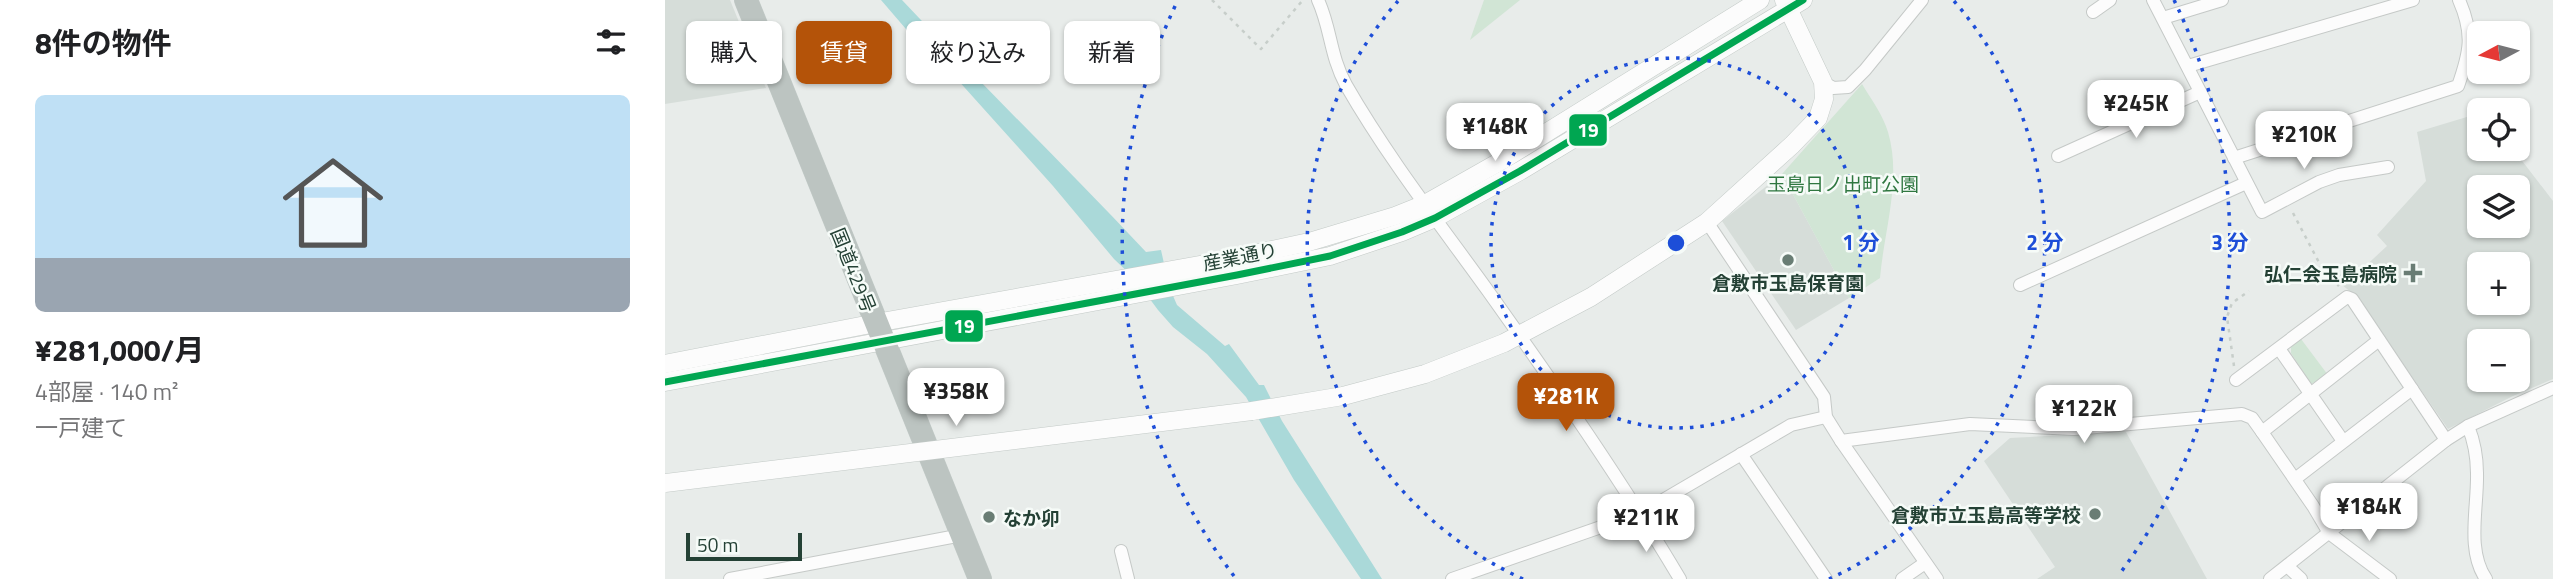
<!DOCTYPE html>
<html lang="ja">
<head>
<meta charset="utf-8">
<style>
  body { margin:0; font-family:"Titillium Web","Noto Sans JP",sans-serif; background:#f6f6f6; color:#202124; height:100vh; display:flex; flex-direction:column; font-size:26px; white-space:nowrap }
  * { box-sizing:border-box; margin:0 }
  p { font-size:23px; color:#757577 }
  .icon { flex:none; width:38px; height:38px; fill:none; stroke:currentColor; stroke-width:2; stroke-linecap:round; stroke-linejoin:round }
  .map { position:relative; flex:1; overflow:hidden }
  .details { display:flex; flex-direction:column; background:#fff; width:665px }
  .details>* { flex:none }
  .top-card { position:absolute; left:21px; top:21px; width:665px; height:63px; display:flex; gap:14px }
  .needle { width:46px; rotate:263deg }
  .tools { position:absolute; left:1802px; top:21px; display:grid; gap:14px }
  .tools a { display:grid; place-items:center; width:63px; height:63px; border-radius:10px; background:#fff; box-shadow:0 2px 5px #0004; font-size:35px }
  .scale { position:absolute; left:21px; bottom:18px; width:116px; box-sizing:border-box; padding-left:7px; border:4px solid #244135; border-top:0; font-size:19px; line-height:24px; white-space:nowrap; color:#244135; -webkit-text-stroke:5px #f6fbf8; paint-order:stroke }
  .price { position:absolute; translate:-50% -60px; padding:0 16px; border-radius:14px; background:#fff; color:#222; font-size:23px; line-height:46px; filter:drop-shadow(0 2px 4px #0008) }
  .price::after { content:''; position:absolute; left:50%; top:42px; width:21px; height:16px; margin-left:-10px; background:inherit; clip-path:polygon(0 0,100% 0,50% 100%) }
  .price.current { background:#b45309; color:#fff }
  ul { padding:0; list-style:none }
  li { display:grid; align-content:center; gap:14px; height:371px; padding:0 35px }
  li+li { border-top:2px solid #e0e0e0 }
  li span { display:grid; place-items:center; height:217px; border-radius:10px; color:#555 }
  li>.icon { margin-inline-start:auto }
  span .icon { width:126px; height:126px; fill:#fffc; stroke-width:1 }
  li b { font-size:30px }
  h2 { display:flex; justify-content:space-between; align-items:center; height:84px; padding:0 35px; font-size:30px }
  .pill { padding:0 24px; border-radius:10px; background:#fff; box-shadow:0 2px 5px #0004; font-size:24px; line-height:63px }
  .pill.current { background:#b45309; color:#fff }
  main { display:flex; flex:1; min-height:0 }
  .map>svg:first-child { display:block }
  .built { fill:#d6ddd9; fill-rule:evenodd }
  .green { fill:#d1e5d5 }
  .water { fill:#aad9d9 }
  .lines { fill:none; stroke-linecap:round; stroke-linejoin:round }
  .street-casing { stroke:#c5c9c7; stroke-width:14 }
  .secondary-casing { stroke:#c3cac7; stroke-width:19 }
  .highway-casing { stroke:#c3cbc8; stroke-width:24 }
  .path { stroke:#c7ceca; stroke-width:2.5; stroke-dasharray:3.5 5; stroke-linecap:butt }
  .street { stroke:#fcfcfc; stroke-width:12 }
  .secondary { stroke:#fcfcfc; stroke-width:18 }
  .highway { stroke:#bcc4c1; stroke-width:23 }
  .secondary-bridge-casing { stroke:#c3cac7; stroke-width:19; stroke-linecap:butt }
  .secondary-bridge { stroke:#fcfcfc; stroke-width:18 }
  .bus-1-casing { stroke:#f6fbf8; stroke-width:12 }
  .bus-1 { stroke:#00a651; stroke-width:7 }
  .ring { fill:none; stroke:#1d4ed8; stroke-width:3.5; stroke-dasharray:3.5 7 }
  .poi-dot { fill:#697d74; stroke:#f6fbf8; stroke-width:2.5 }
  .labels { text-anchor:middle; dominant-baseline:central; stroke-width:5; stroke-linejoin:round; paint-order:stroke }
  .park-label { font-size:19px; fill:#2f7740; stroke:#f6fbf8 }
  .street-label { font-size:19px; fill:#244135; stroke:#f6fbf8 }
  .poi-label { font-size:19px; font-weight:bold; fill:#244135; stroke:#f6fbf8; text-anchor:end }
  .centre { fill:#1d4ed8; stroke:#f6fbf8; stroke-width:3.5 }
  .ring-label { font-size:21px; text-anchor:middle; font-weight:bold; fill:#1d4ed8; stroke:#f6fbf8; stroke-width:5; stroke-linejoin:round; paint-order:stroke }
  .line-badge { stroke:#f6fbf8; stroke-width:2.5 }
  .badge-label { font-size:19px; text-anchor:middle; font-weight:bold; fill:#fff }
</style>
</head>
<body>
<main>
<section class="details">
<h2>8件の物件<svg class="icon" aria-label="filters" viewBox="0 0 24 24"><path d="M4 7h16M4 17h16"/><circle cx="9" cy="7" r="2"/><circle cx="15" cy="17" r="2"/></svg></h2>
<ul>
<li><span style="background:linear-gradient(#bfe0f5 75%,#9aa5b1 0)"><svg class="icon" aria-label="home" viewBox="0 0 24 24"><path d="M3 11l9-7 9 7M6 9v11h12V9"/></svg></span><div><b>¥281,000/月</b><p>4部屋 · 140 m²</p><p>一戸建て</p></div></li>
</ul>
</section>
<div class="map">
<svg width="1888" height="579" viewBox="0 0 1888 579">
  <rect width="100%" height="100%" fill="#e8ecea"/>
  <g class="built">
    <polygon points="0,0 65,0 101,88 0,104"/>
    <path d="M1815,113V149H1848L1888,201V379L1848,396L1783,429L1692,297L1666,276L1695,271L1722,246L1712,235L1761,181L1752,132ZM1815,187H1853V226H1815ZM1815,264H1853V303H1815ZM1815,341H1853V380H1815Z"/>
    <polygon points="1117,174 1184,298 1131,330 1057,221"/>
    <polygon points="1461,432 1542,579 1372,579 1390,567 1319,461 1345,438"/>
  </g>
  <g class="green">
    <polygon points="819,0 855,0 805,40"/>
    <path d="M1197,84C1206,99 1218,115 1223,132C1237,179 1219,231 1215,278L1184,298L1117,174Z"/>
    <polygon points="1636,339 1663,375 1646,384 1626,353 1626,347"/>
  </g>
  <path class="water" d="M216,0H237C317,85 401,167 481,252L496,250L500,268L498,273L512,305L560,346L564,344L594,385H599L617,421L717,579H696L629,480L581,397L542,354L508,327L493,310L470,279L449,259L388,186L291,78L266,61L265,57Z"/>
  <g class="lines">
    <defs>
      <g id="street">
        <path d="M653,0C666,28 665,56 681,85C723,158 774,223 823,291C890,385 956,480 1015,579"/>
        <polyline points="1488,0 1597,212 1654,182 1674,175 1723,167"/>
        <polyline points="1428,12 1445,0"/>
        <polyline points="1498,18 1557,0"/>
        <polyline points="1523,66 1748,0"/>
        <polyline points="1158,82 1168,88 1183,87 1200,70 1257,0"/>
        <polyline points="1393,156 1535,92"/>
        <path d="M1569,158L1793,86C1805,52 1809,34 1794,0"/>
        <polyline points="1042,222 1159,397 1161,417 1176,441 1305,424 1409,429 1577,414 1587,418 1597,432 1648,506 1664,533 1725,579"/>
        <polyline points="1355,285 1581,183"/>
        <polyline points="1615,350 1678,441"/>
        <polyline points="1571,380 1682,297 1687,299 1781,440"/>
        <path d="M1803,426C1809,441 1812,456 1812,473C1813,507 1801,550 1821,579"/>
        <polyline points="1597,432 1714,340"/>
        <polyline points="1176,441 1272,579"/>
        <polyline points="1076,454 1161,579"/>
        <polyline points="1630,479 1747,389"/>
        <polyline points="456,551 463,579"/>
        <polyline points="1622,566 1636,579"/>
        <polyline points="65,579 297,535"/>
        <polyline points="787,579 976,513 1126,425 1161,417"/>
        <polyline points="1237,579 1260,563"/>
        <polyline points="1605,579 1781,440 1803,426 1888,388"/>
      </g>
      <g id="secondary">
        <polyline points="0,364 211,323 552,262 644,242 730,216 760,204 836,161 1095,0"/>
        <polyline points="0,382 572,275 665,256 737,232 770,218 855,171 1138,0"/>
        <polyline points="587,411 678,396 760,374 839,343 926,297 1042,222 1127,145 1153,118 1159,99 1158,82 1119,0"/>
      </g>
      <polyline id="highway" points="81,0 315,579"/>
    </defs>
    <use href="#street" class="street-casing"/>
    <use href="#secondary" class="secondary-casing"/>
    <use href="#highway" class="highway-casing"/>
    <g class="path">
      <polyline points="547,0 596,49 638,0"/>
      <polyline points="1628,213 1659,272 1674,286"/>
      <polyline points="1569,366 1562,317 1567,303 1584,291"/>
    </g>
    <use href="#street" class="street"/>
    <use href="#secondary" class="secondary"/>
    <use href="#highway" class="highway"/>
    <defs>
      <polyline id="secondary-bridge" points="0,483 587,411"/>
    </defs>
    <use href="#secondary-bridge" class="secondary-bridge-casing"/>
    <use href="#secondary-bridge" class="secondary-bridge"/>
    <defs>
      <polyline id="bus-1" points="0,382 572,275 665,256 737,232 770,218 855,171 1138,0"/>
    </defs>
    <use href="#bus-1" class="bus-1-casing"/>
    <use href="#bus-1" class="bus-1"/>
  </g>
  <g class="ring">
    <circle cx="1011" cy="243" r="185"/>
    <path d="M858 579A369 369 0 0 1 733 1M1289 1A369 369 0 0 1 1164 579"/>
    <path d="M569 576A554 554 0 0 1 513 0M1509 0A554 554 0 0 1 1453 576"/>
  </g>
  <g class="poi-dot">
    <circle cx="1123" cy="260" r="7"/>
    <path d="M1744.5 262.5h7v7h7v7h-7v7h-7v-7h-7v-7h7z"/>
    <circle cx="1430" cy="514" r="7"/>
    <circle cx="324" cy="517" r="7"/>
  </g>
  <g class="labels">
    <g class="park-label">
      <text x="1178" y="183">玉島日ノ出町公園</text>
    </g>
    <g class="street-label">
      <text transform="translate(575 256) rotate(-11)">産業通り</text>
      <text transform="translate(189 270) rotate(68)">国道429号</text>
    </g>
    <g class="poi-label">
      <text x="1732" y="273">弘仁会玉島病院</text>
      <text x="1123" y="282" text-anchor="middle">倉敷市玉島保育園</text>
      <text x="1416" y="514">倉敷市立玉島高等学校</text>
      <text x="338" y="517" text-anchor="start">なか卯</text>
    </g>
  </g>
  <circle cx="1011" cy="243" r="10" class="centre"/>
  <g class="ring-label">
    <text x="1196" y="250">1 分</text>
    <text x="1380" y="250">2 分</text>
    <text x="1565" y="250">3 分</text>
  </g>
  <g class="line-badge">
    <rect x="903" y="113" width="40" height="34" rx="7" fill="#00a651"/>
    <rect x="279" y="309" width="40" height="34" rx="7" fill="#00a651"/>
  </g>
  <g class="badge-label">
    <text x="923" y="137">19</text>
    <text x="299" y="333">19</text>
  </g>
</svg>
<div class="tools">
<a><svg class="needle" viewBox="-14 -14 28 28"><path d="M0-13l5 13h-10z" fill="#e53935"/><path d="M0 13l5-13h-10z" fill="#757577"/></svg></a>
<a><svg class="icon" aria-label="locate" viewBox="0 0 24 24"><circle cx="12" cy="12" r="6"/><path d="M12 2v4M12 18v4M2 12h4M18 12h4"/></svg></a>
<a><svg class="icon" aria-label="layers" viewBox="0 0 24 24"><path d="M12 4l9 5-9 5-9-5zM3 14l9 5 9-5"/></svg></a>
<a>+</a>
<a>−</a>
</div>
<div class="scale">50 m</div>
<b class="price" style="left:1471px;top:140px">¥245K</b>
<b class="price" style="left:830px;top:163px">¥148K</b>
<b class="price" style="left:1639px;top:171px">¥210K</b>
<b class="price" style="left:291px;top:428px">¥358K</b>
<b class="price current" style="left:901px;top:433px">¥281K</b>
<b class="price" style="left:1419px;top:445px">¥122K</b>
<b class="price" style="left:1704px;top:543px">¥184K</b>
<b class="price" style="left:981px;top:554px">¥211K</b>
<div class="top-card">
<a class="pill">購入</a>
<a class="pill current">賃貸</a>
<a class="pill">絞り込み</a>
<a class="pill">新着</a>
</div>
</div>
</main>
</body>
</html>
